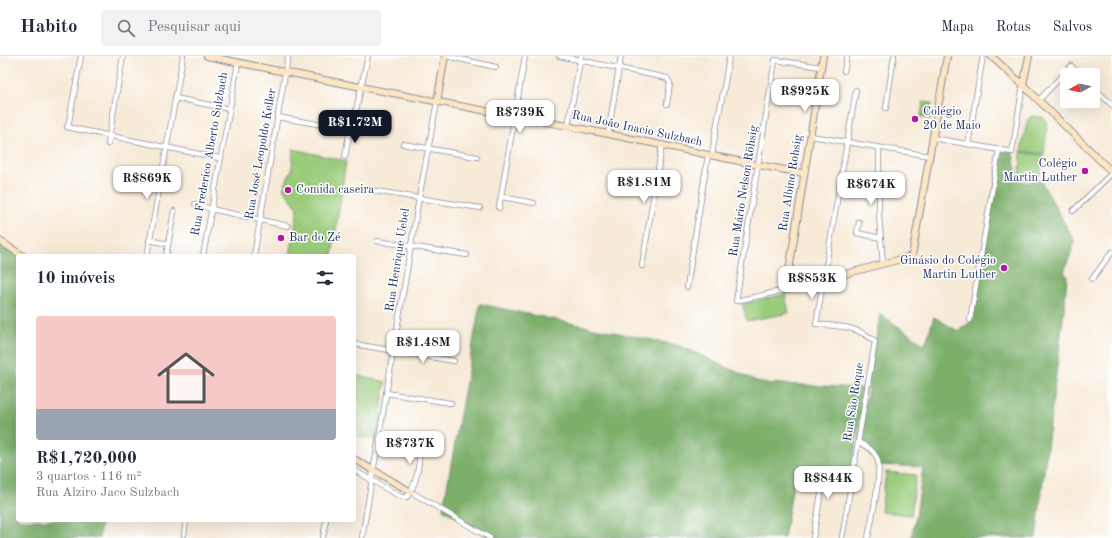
<!DOCTYPE html>
<html lang="pt">
<head>
<meta charset="utf-8">
<style>
  body { margin:0; font-family:"Old Standard TT",serif; background:#f2f2f3; color:#1f2937; height:100vh; display:flex; flex-direction:column; font-size:15px; white-space:nowrap }
  * { box-sizing:border-box; margin:0 }
  p { font-size:13px; color:#747a83 }
  .icon { flex:none; width:22px; height:22px; fill:none; stroke:currentColor; stroke-width:2; stroke-linecap:round; stroke-linejoin:round }
  .map { position:relative; flex:1; overflow:hidden }
  .sheet { position:absolute; left:16px; top:198px; width:340px; height:268px; display:flex; flex-direction:column; background:#fff; border-radius:4px; box-shadow:0 4px 16px #0002 }
  .sheet>* { flex:none }
  .needle { width:26px; rotate:262deg }
  .buttons { position:absolute; left:1060px; top:12px; display:grid; gap:8px }
  .buttons a { display:grid; place-items:center; width:40px; height:40px; border-radius:4px; background:#fff; box-shadow:0 4px 16px #0002; font-size:20px }
  .price { position:absolute; translate:-50% -34px; padding:0 9px; border-radius:8px; background:#fff; color:#222; font-size:13px; line-height:26px; filter:drop-shadow(0 1px 2px #0008) }
  .price::after { content:''; position:absolute; left:50%; top:24px; width:12px; height:9px; margin-left:-6px; background:inherit; clip-path:polygon(0 0,100% 0,50% 100%) }
  .price.active { background:#111827; color:#fff }
  ul { padding:0; list-style:none }
  li { display:grid; align-content:center; gap:8px; height:212px; padding:0 20px }
  li span { display:grid; place-items:center; height:124px; border-radius:4px; color:#555 }
  li>.icon { margin-inline-start:auto }
  span .icon { width:72px; height:72px; fill:#fffc; stroke-width:1 }
  li b { font-size:17px }
  h2 { display:flex; justify-content:space-between; align-items:center; height:48px; padding:0 20px; font-size:17px }
  header { display:flex; align-items:center; gap:24px; box-sizing:border-box; height:56px; padding:0 20px; background:#fff; border-bottom:1px solid #e0e1e3 }
  header strong { font-size:19px }
  nav { display:flex; gap:22px; margin-inline-start:auto; font-size:14px }
  .search { width:280px; height:36px; background:#f2f2f3; display:flex; align-items:center; gap:10px; box-sizing:border-box; padding:0 14px; border-radius:4px; color:#747a83; font-size:15px }
  .map>svg:first-child { display:block }
  .green { fill:#9acb7a; stroke:#5a7d6c }
  .forest { fill:#7baf6a; stroke:#4b6f64 }
  .lines { fill:none; stroke-linecap:round; stroke-linejoin:round }
  .street-casing { stroke:#898c9a; stroke-width:6 }
  .secondary-casing { stroke:#898c9a; stroke-width:8 }
  .street { stroke:#fff; stroke-width:4.5 }
  .secondary { stroke:#fce6c4; stroke-width:6 }
  .poi-dot { fill:#b5179e; stroke:#fff; stroke-width:1.5 }
  .labels { text-anchor:middle; dominant-baseline:central; stroke-width:3; stroke-linejoin:round; paint-order:stroke }
  .poi-label { font-size:12px; fill:#1b2f5e; stroke:#fff; text-anchor:start }
  .street-label { font-size:12px; fill:#1b2f5e; stroke:#fff }
</style>
</head>
<body>
<header>
<strong>Habito</strong>
<div class="search"><svg class="icon" aria-label="search" viewBox="0 0 24 24"><circle cx="10" cy="10" r="6"/><path d="M15 15l6 6"/></svg>Pesquisar aqui</div>
<nav><a>Mapa</a><a>Rotas</a><a>Salvos</a></nav>
</header>
<div class="map">
<svg width="1112" height="482" viewBox="0 0 1112 482">
  <rect width="100%" height="100%" fill="#fff"/>
  <filter id="ink" filterUnits="userSpaceOnUse"><feTurbulence type="fractalNoise" baseFrequency=".025" numOctaves="2"/><feDisplacementMap in="SourceGraphic" scale="8" xChannelSelector="R" yChannelSelector="G"/><feConvolveMatrix kernelMatrix="1 2 1 2 8 2 1 2 1" color-interpolation-filters="sRGB"/></filter>
  <filter id="wash" filterUnits="userSpaceOnUse"><feTurbulence type="fractalNoise" baseFrequency=".012" numOctaves="4" result="noise"/><feDisplacementMap in="SourceGraphic" scale="16" xChannelSelector="R" yChannelSelector="G"/><feGaussianBlur stdDeviation="0.9" result="paint"/><feColorMatrix in="noise" values="0 0 0 0 0 0 0 0 0 0 0 0 0 0 0 0 0 1.4 0 .05"/><feComposite in="paint" operator="in"/></filter>
  <g filter="url(#wash)">
    <rect width="100%" height="100%" fill="#f7ead7"/>
    <g class="green">
      <polygon points="923,46 932,47 930,63 921,61"/>
      <polygon points="1031,60 1043,61 1047,67 1044,98 1021,95 1027,65"/>
      <polygon points="293,93 346,105 332,200 290,200 298,152 283,133 292,113"/>
      <polygon points="1021,96 1043,99 1040,118 1032,125 1024,123 1020,118"/>
      <polygon points="785,238 789,257 747,265 742,248"/>
      <polygon points="354,319 386,326 376,384 354,380"/>
      <polygon points="886,416 916,419 911,459 881,456"/>
    </g>
    <g class="forest">
      <path d="M1001,94L1013,96C1016,114 1016,135 1040,123L1075,186L1064,216L1067,220L1065,245L1036,482H911L916,461L923,411L878,409L871,393L859,387L880,258L925,289L934,261L958,275L972,265Z"/>
      <polygon points="0,185 18,200 18,464 102,464 99,482 0,482"/>
      <polygon points="480,248 680,290 761,327 865,332 851,417 796,411 784,482 490,482 443,453"/>
    </g>
  </g>
  <g filter="url(#ink)">
    <g class="lines">
      <defs>
        <g id="street">
          <polyline points="446,0 496,11"/>
          <polyline points="559,0 667,22 670,27 667,48"/>
          <polyline points="844,15 847,0"/>
          <polyline points="1093,31 1112,49"/>
          <polyline points="175,42 230,53"/>
          <polyline points="1039,44 1071,10 1081,19"/>
          <polyline points="886,52 894,0"/>
          <polyline points="277,61 346,73 350,72 353,68 368,0"/>
          <polyline points="568,70 581,0"/>
          <polyline points="67,71 219,102"/>
          <polyline points="68,71 81,0"/>
          <polyline points="608,78 621,0"/>
          <polyline points="811,80 930,100"/>
          <polyline points="933,82 1012,96 1023,29"/>
          <polyline points="108,88 123,0"/>
          <polyline points="403,88 477,101"/>
          <polyline points="968,88 983,0"/>
          <polyline points="879,92 879,160 883,208"/>
          <path d="M712,100C716,66 725,34 729,0"/>
          <polyline points="345,101 350,72"/>
          <polyline points="357,132 480,152"/>
          <polyline points="502,141 534,147"/>
          <polyline points="195,148 211,153 288,170"/>
          <polyline points="499,152 525,0"/>
          <polyline points="1073,155 1112,117"/>
          <polyline points="859,166 857,177 881,182"/>
          <polyline points="149,184 168,188"/>
          <polyline points="377,185 467,199"/>
          <polyline points="147,200 183,0"/>
          <polyline points="166,200 174,155"/>
          <polyline points="203,200 238,7"/>
          <polyline points="254,200 288,0"/>
          <polyline points="642,210 662,89"/>
          <polyline points="1092,223 1112,196"/>
          <polyline points="687,231 708,99"/>
          <polyline points="786,234 736,245 775,4 821,11"/>
          <polyline points="970,264 999,94"/>
          <polyline points="354,288 454,305"/>
          <polyline points="386,337 451,347"/>
          <polyline points="380,378 442,391"/>
          <path d="M858,386C866,390 873,393 877,402C883,415 871,466 868,482"/>
          <path d="M354,414L401,441H407C419,425 419,404 421,386"/>
          <polyline points="411,436 490,482"/>
          <polyline points="184,479 186,464"/>
          <polyline points="323,482 326,464"/>
          <polyline points="362,482 419,142 437,46"/>
          <polyline points="813,482 825,416 852,419"/>
          <path d="M842,482L875,285C854,269 841,271 816,268L856,34"/>
        </g>
        <g id="secondary">
          <path d="M207,0C334,27 461,50 588,74C660,88 731,105 803,117"/>
          <polyline points="823,0 786,234 912,200 947,0"/>
          <polyline points="991,0 1023,29 1112,116"/>
          <polyline points="1023,29 1029,0"/>
          <polyline points="437,46 445,0"/>
          <polyline points="0,185 23,200"/>
          <polyline points="354,403 411,436"/>
        </g>
      </defs>
      <use href="#street" class="street-casing"/>
      <use href="#secondary" class="secondary-casing"/>
      <use href="#street" class="street"/>
      <use href="#secondary" class="secondary"/>
    </g>
  </g>
  <g class="poi-dot">
    <circle cx="915" cy="63" r="4"/>
    <circle cx="1085" cy="115" r="4"/>
    <circle cx="288" cy="134" r="4"/>
    <circle cx="281" cy="182" r="4"/>
    <circle cx="1004" cy="212" r="4"/>
  </g>
  <g class="labels">
    <g class="poi-label">
      <text x="923" y="56">Colégio<tspan x="923" dy="14">20 de Maio</tspan></text>
      <text x="1077" y="108" text-anchor="end">Colégio<tspan x="1077" dy="14">Martin Luther</tspan></text>
      <text x="296" y="134">Comida caseira</text>
      <text x="289" y="182">Bar do Zé</text>
      <text x="996" y="205" text-anchor="end">Ginásio do Colégio<tspan x="996" dy="14">Martin Luther</tspan></text>
    </g>
    <g class="street-label">
      <text transform="translate(637 73) rotate(12)">Rua João Inacio Sulzbach</text>
      <text transform="translate(210 98) rotate(-80)">Rua Frederico Alberto Sulzbach</text>
      <text transform="translate(261 98) rotate(-80)">Rua José Leopoldo Keller</text>
      <text transform="translate(791 127) rotate(-81)">Rua Albino Rohsig</text>
      <text transform="translate(744 135) rotate(-81)">Rua Mário Nelson Röhsig</text>
      <text transform="translate(398 204) rotate(-81)">Rua Henrique Uebel</text>
      <text transform="translate(854 346) rotate(-81)">Rua São Roque</text>
    </g>
  </g>
</svg>
<div class="buttons">
<a><svg class="needle" viewBox="-14 -14 28 28"><path d="M0-13l5 13h-10z" fill="#e53935"/><path d="M0 13l5-13h-10z" fill="#747a83"/></svg></a>
</div>
<b class="price" style="left:805px;top:57px">R$925K</b>
<b class="price" style="left:520px;top:78px">R$739K</b>
<b class="price active" style="left:355px;top:88px">R$1.72M</b>
<b class="price" style="left:147px;top:144px">R$869K</b>
<b class="price" style="left:644px;top:148px">R$1.81M</b>
<b class="price" style="left:871px;top:150px">R$674K</b>
<b class="price" style="left:812px;top:244px">R$853K</b>
<b class="price" style="left:423px;top:308px">R$1.48M</b>
<b class="price" style="left:410px;top:409px">R$737K</b>
<b class="price" style="left:828px;top:444px">R$844K</b>
<section class="sheet">
<h2>10 imóveis<svg class="icon" aria-label="filters" viewBox="0 0 24 24"><path d="M4 7h16M4 17h16"/><circle cx="9" cy="7" r="2"/><circle cx="15" cy="17" r="2"/></svg></h2>
<ul>
<li><span style="background:linear-gradient(#f6c9c9 75%,#9aa5b1 0)"><svg class="icon" aria-label="home" viewBox="0 0 24 24"><path d="M3 11l9-7 9 7M6 9v11h12V9"/></svg></span><div><b>R$1,720,000</b><p>3 quartos · 116 m²</p><p>Rua Alziro Jaco Sulzbach</p></div></li>
</ul>
</section>
</div>
</body>
</html>
